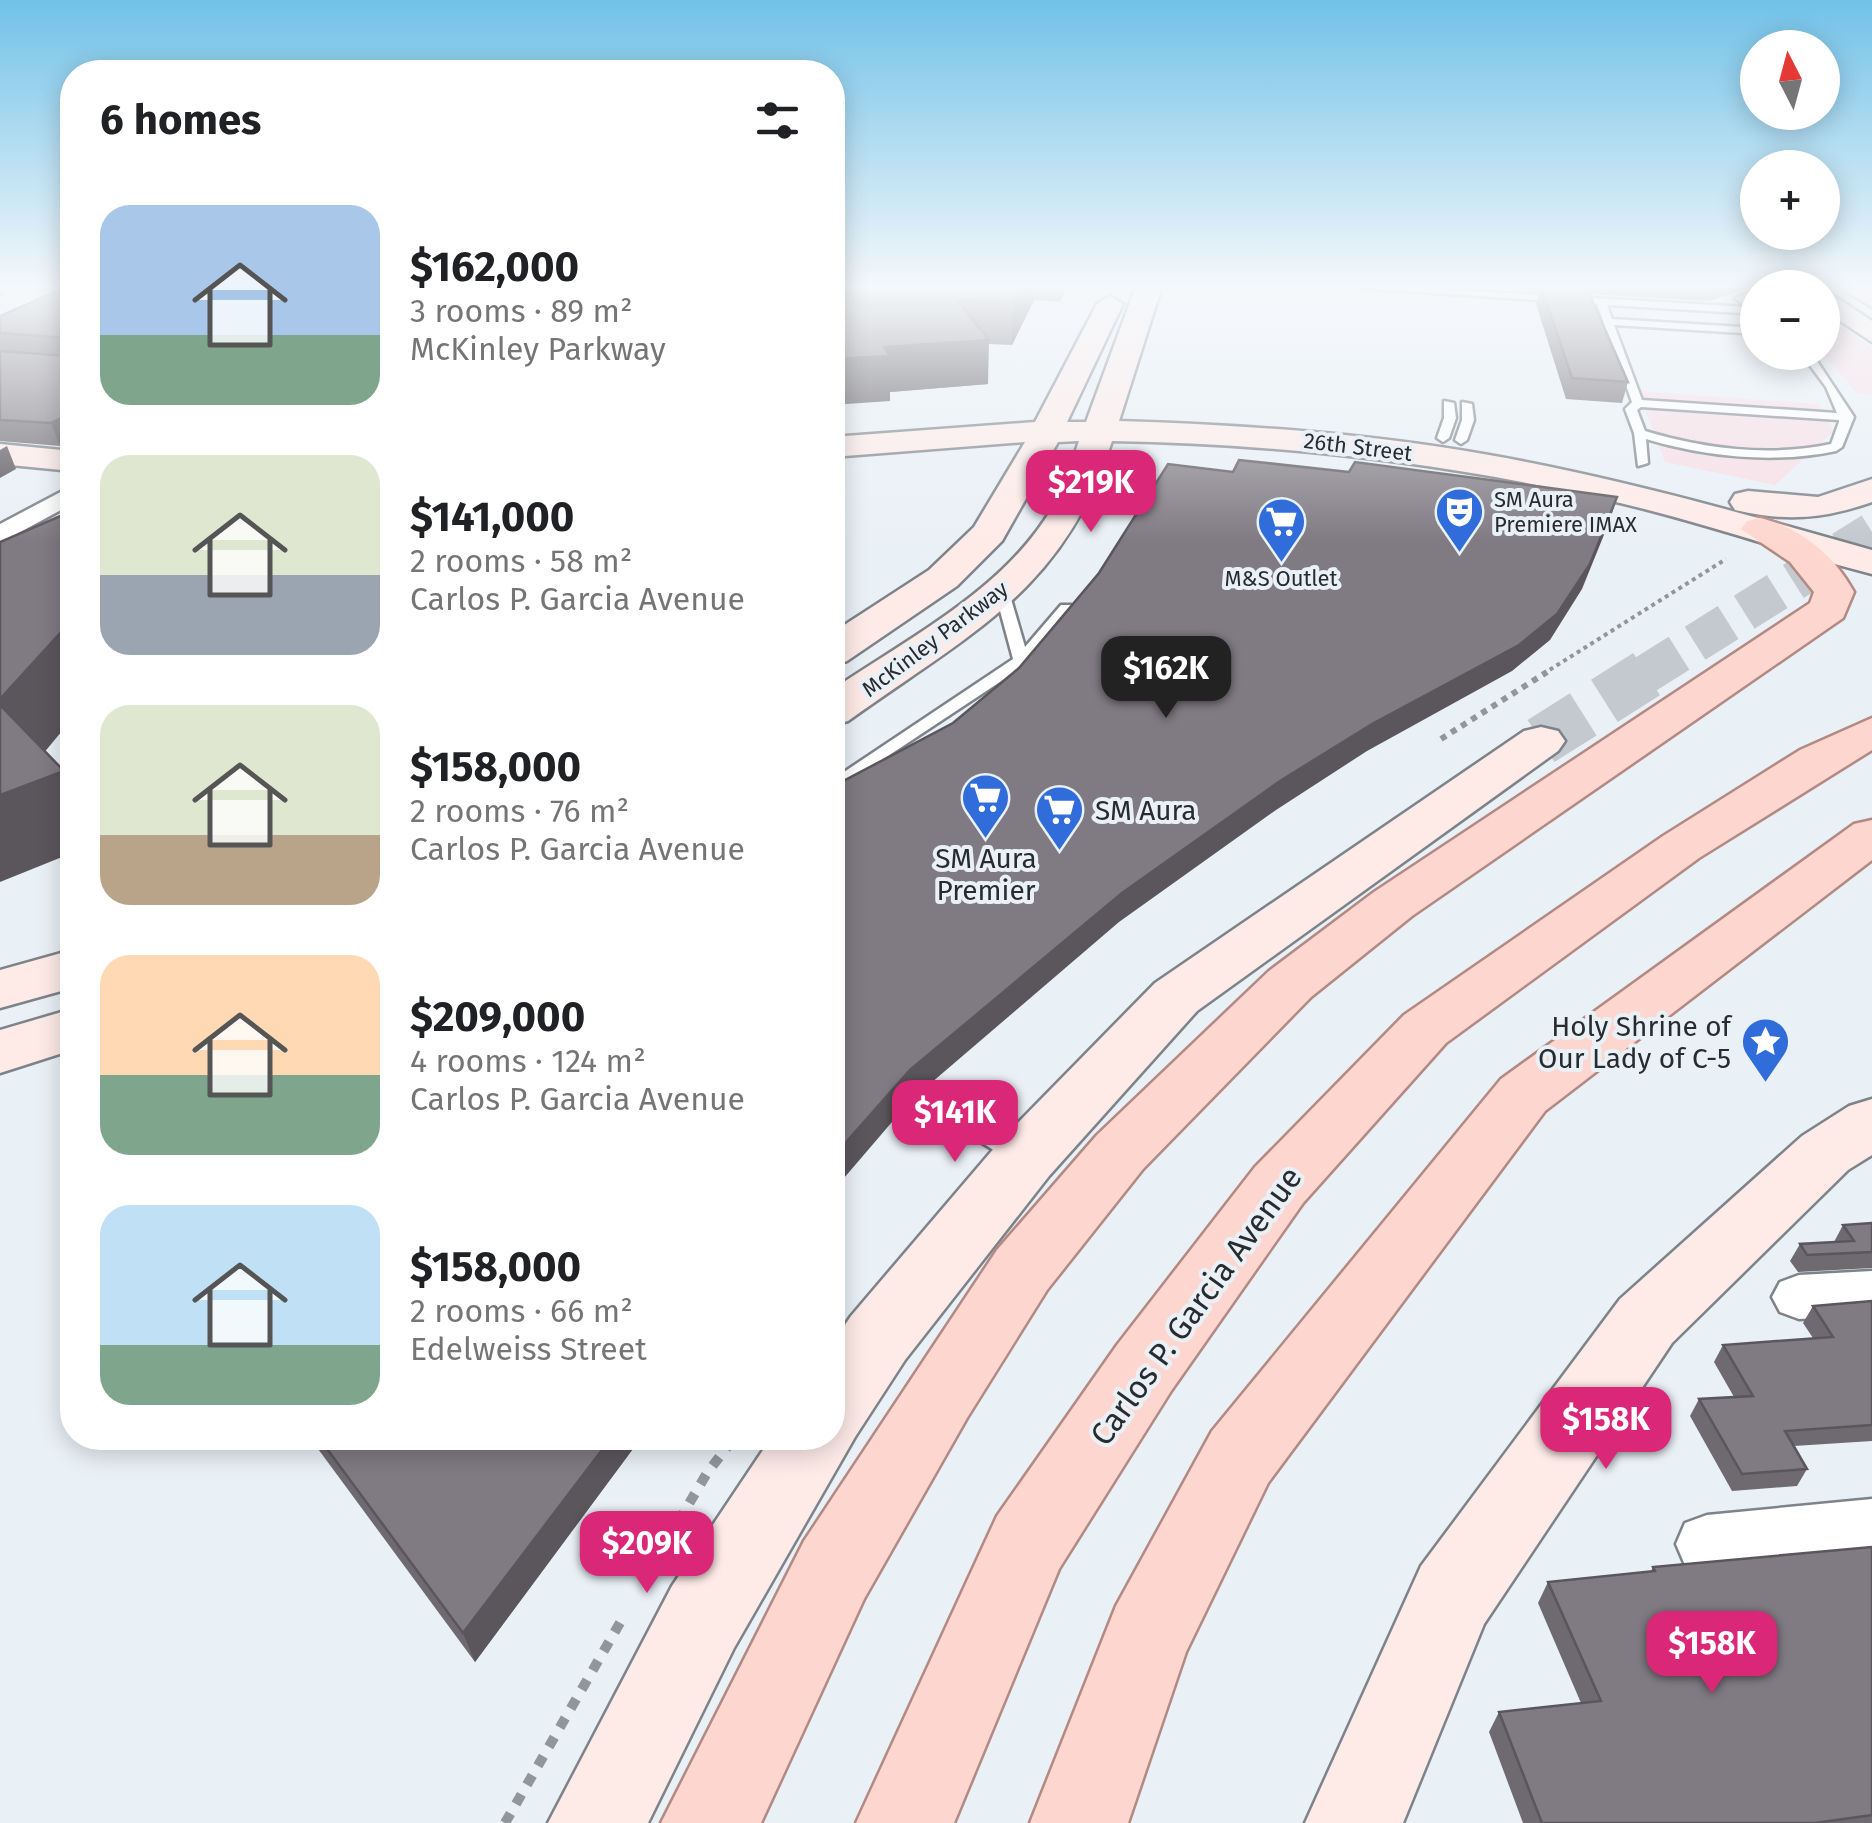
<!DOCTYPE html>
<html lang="en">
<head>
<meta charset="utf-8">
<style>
  body { margin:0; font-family:"Fira Sans",sans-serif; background:#f2f2f2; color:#202124; height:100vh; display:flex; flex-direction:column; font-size:38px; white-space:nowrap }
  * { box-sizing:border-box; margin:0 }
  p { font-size:32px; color:#757577 }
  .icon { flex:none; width:55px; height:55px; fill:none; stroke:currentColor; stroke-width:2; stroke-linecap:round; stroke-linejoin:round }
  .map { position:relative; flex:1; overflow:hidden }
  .drawer { position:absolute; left:60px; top:60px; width:785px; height:1390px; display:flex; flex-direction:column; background:#fff; border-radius:40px; box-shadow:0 5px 25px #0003 }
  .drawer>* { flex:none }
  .needle { width:65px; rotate:354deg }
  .controls { position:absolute; left:1740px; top:30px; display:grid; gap:20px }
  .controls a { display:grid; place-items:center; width:100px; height:100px; border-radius:50%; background:#fff; box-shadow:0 5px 25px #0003; font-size:50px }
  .price { position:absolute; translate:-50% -85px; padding:0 22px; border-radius:20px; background:#db2777; color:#fff; font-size:32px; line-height:65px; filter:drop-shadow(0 2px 5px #0008) }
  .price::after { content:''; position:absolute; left:50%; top:60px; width:30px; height:22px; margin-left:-15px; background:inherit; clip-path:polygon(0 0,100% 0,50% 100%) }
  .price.on { background:#222; color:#fff }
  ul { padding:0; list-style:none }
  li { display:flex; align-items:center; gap:30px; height:250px; padding:0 40px }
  li span { display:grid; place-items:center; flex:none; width:280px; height:200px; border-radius:30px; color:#555 }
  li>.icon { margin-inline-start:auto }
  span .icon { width:120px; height:120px; fill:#fffc; stroke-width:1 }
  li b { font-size:42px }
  h2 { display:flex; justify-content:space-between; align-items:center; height:120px; padding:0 40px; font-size:42px }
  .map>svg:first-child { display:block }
  .industrial { fill:#f7dee5 }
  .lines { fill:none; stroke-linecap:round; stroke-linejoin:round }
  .secondary-tunnel-far1 { stroke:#c3c9ce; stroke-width:39; stroke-dasharray:39 19; stroke-linecap:butt }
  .secondary-tunnel { stroke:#c3c9ce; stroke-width:50; stroke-dasharray:50 25; stroke-linecap:butt }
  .lane-casing { stroke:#7d8389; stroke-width:5 }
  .street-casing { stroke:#7d8389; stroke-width:5 }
  .secondary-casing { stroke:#7d8389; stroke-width:5 }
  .primary-casing { stroke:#b28983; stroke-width:5 }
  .path-far2 { stroke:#91969b; stroke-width:4; stroke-dasharray:4 4; stroke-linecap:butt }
  .path-far1 { stroke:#91969b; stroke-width:6; stroke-dasharray:6 6; stroke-linecap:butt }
  .path { stroke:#91969b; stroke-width:10; stroke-dasharray:11 11; stroke-linecap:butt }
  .lane { fill:#fff; fill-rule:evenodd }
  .street { fill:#fff; fill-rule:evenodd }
  .secondary { fill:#feebe8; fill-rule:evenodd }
  .primary { fill:#fdd6d0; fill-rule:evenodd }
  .wall { fill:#6e6a70 }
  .shaded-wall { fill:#5a565b }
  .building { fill:#807b82; stroke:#5a565b; stroke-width:2.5 }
  .labels { text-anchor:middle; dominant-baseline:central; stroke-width:8; stroke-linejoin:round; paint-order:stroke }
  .far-street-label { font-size:22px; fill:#292c2e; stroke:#e9f0f6 }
  .far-poi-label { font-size:22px; fill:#292c2e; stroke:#e9f0f6; text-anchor:start }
  .poi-label { font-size:28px; fill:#292c2e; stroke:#e9f0f6; text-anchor:start }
  .near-street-label { font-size:32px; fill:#292c2e; stroke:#e9f0f6 }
</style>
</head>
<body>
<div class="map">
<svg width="1872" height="1823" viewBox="0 0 1872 1823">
  <rect width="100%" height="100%" fill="#e9f0f6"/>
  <g class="industrial">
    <polygon points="1823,313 1872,349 1872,394 1857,393 1822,353"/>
    <polygon points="1638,391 1818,404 1834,431 1775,485 1665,462"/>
  </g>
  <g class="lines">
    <polyline class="secondary-tunnel-far1" points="1646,674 1872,532"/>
    <polyline class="secondary-tunnel" points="1541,741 1650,672"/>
    <defs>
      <g id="lane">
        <path d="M1331,286H1387L1747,307L1735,298L1758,289V295L1747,299L1758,306V314L1607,305L1612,319L1758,328V334L1614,325L1642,400L1837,413L1826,387L1800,352H1811L1854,417L1842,447L1836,451C1775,464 1706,457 1646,439L1648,463L1638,466L1634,433L1625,409L1632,402L1597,304ZM1641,407L1839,420V422L1831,444C1771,457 1704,449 1645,431L1637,410Z"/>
        <polygon points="1444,401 1454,403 1456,418 1449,438 1443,442 1437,438 1444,418"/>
        <polygon points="1462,402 1472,404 1474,420 1467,440 1461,444 1455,440 1462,420"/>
        <polygon points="1002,588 1009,592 1025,647 1061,605 1071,605 1073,608 1027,664 832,793 832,780 1013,659 995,592"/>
        <polygon points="936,1096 1028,1148 1031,1154 1028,1160 1019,1163 1010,1160 928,1110 924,1104 928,1098"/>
      </g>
      <g id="street">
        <polygon points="72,486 72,504 0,543 0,524"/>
        <polygon points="1872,1271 1872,1315 1799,1319 1780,1312 1772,1297 1780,1282 1799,1275"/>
        <polygon points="1872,1499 1872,1557 1707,1573 1685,1565 1676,1544 1685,1523 1707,1515"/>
      </g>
      <g id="secondary">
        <path d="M1136,286H1162L1119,421C1243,425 1366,433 1489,455C1619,478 1745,514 1872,550V574C1786,552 1702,522 1616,502C1451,463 1282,444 1112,441C1064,591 969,634 848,721L832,725V690C913,635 1016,584 1060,493C1068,477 1073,458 1079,441L1058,442L1002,541L957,586L847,661L832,665V633L929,570L974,527L1025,442L832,457V437L1035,422L1097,304L1110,296L1123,304L1067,422H1086Z"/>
        <polygon points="1822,288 1872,321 1872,342 1822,309"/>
        <polygon points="0,444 72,451 72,471 0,464"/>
        <path d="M1872,479V502C1824,519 1785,522 1735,510L1730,502L1735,494L1748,491L1818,497Z"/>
        <polygon points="1541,727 1558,731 1565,741 1558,751 1197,1011 1049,1176 905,1360 855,1437 734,1648 648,1823 548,1823 672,1586 771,1438 832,1438 832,1344 851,1316 1001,1140 1155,983 1524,731"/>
        <polygon points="72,950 72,988 0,1008 0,970"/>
        <polygon points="72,1009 72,1050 0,1073 0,1030"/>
        <polygon points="1872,1099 1872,1155 1848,1170 1672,1343 1484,1624 1403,1823 1305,1823 1421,1566 1620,1299 1802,1136 1849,1106"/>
      </g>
      <g id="primary">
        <polygon points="1838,286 1872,288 1872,307"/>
        <path d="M1760,518C1801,528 1834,555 1854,592L1843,618L1412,916L1311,997L1143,1169L1047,1290L967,1418L864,1599L761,1823H661L804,1541L997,1250L1097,1135L1269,971L1374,892L1810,603L1814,592L1790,562L1741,529L1747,521Z"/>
        <polygon points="1872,718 1872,750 1699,858 1446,1043 1303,1203 1171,1391 1059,1569 954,1823 856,1823 997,1516 1117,1345 1255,1167 1404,1015 1663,836 1800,750"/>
        <polygon points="1872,820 1872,860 1545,1111 1268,1483 1186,1652 1128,1823 1030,1823 1116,1606 1212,1431 1501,1079 1854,824"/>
      </g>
    </defs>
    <use href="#lane" class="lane-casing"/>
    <use href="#street" class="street-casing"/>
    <use href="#secondary" class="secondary-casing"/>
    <use href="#primary" class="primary-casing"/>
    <g class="path-far2">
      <polyline points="0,294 14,286"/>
      <polyline points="1543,674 1726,559"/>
    </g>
    <polyline class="path-far1" points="1441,739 1547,672"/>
    <g class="path">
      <polyline points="667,1541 707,1473 734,1438"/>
      <polyline points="505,1823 621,1621"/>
    </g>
    <use href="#lane" class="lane"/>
    <use href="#street" class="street"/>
    <use href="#secondary" class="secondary"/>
    <use href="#primary" class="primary"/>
  </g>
  <g class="wall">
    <polygon points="72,286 72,439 60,446 0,441 0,316"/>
    <polygon points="832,286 1067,286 1060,302 1034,300 1012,345 988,344 988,384 890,392 890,401"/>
    <polygon points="1530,286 1755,286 1708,301 1589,294 1628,382 1622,403 1566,399 1536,304 1539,291 1532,291"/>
    <polygon points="1872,1224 1872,1268 1798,1272 1790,1261 1800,1244 1834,1242 1843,1225"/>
    <polygon points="1872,1301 1872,1441 1794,1446 1807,1469 1797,1486 1732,1491 1690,1416 1699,1399 1734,1397 1714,1362 1723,1345 1813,1338 1803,1323 1813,1306"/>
    <polygon points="310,1438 641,1438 475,1662"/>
    <polygon points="1872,1547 1872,1823 1523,1823 1489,1732 1499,1712 1581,1703 1538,1603 1548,1582 1651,1571 1653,1567"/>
  </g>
  <g class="shaded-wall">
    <polygon points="1022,286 1035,286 1034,300 1012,345 1013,303"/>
    <polygon points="1060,286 1067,286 1060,302"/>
    <polygon points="1712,286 1755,286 1708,301"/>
    <polygon points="989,340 988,384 890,392 890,401 832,405 832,359 884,347"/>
    <polygon points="72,412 72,439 60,446 51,423"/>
    <polygon points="7,446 16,469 0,478 0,450"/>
    <polygon points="836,456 839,508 832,519 832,462"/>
    <polygon points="1617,497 1610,520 1582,589 1550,640 1512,671 1367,751 1276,810 1119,922 910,1101 832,1192 832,1158 910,1070 1122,893"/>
    <polygon points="72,620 72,719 28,772 0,709 0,699"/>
    <polygon points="64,771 72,791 72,853 0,882 0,795"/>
    <polygon points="611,1438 641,1438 475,1662 463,1633"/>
  </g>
  <g class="building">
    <polygon points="68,286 72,286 72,412 51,423 0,420 0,351 67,356 65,338 0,333 0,316"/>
    <polygon points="832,286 1022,286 1013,303 957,300 989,340 884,347 890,356 832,359"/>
    <polygon points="1541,286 1587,288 1628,382 1572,378"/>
    <polygon points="1239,460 1349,472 1355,462 1617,497 1590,564 1557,614 1519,645 1372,724 1280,781 1122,893 910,1070 832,1158 832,787 953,723 1019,668 1099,573 1168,464 1233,472"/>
    <polygon points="72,511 72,620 0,699 0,542"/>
    <polygon points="0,705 64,771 0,795"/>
    <polygon points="1872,1223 1872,1252 1807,1255 1800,1244 1854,1241 1843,1225"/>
    <polygon points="1872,1301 1872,1425 1785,1431 1807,1469 1742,1474 1699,1399 1753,1396 1723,1345 1833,1337 1813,1306"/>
    <polygon points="319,1438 611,1438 463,1633"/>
    <polygon points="1872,1547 1872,1815 1815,1823 1542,1823 1499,1712 1601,1701 1548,1582 1655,1571 1653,1567"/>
  </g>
  <linearGradient id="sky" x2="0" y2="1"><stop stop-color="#71c1e8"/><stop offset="0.53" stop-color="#f5f8fb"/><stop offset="1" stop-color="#f5f8fb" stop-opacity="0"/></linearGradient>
  <rect width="1872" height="541" fill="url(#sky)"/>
  <defs>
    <symbol id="theatre-pin" viewBox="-11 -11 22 30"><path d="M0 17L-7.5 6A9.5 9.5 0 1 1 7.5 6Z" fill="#306cda" stroke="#e9f0f6"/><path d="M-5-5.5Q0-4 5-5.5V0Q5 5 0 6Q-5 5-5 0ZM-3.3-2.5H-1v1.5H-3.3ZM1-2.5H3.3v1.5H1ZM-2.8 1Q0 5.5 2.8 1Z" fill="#fff"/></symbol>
    <symbol id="supermarket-pin" viewBox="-11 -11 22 30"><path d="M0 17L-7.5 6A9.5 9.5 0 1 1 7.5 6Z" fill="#306cda" stroke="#e9f0f6"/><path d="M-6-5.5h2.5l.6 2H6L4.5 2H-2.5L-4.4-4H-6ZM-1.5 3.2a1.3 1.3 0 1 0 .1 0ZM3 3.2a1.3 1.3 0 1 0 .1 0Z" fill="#fff"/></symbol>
    <symbol id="sight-pin" viewBox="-11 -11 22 30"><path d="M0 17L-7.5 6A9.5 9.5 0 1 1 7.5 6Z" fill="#306cda" stroke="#e9f0f6"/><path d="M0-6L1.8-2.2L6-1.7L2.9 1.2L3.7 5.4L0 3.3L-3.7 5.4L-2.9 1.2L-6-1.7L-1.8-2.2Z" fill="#fff"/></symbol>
  </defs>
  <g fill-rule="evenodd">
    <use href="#theatre-pin" x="1432" y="484" width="55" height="75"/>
    <use href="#supermarket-pin" x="1254" y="494" width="55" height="75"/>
    <use href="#supermarket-pin" x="958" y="770" width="55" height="75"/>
    <use href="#supermarket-pin" x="1032" y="782" width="55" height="75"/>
    <use href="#sight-pin" x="1738" y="1014" width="55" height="75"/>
  </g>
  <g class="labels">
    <g class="far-street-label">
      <text transform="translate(1358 447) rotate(7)">26th Street</text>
      <text transform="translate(935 639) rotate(-37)">McKinley Parkway</text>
    </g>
    <g class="far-poi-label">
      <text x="1494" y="499">SM Aura<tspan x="1494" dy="25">Premiere IMAX</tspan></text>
      <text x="1281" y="578" text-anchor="middle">M&amp;S Outlet</text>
    </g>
    <g class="poi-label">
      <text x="1095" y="810">SM Aura</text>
      <text x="986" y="858" text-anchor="middle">SM Aura<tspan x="986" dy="32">Premier</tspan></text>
      <text x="1731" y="1026" text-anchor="end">Holy Shrine of<tspan x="1731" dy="32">Our Lady of C-5</tspan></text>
    </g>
    <g class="near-street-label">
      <text transform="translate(1196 1306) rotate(-54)">Carlos P. Garcia Avenue</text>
    </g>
  </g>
</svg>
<div class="controls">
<a><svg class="needle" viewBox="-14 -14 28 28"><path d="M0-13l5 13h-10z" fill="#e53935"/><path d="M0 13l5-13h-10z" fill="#757577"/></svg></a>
<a>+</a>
<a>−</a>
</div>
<b class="price" style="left:1091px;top:535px">$219K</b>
<b class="price on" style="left:1166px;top:721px">$162K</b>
<b class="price" style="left:955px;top:1165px">$141K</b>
<b class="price" style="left:1606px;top:1472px">$158K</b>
<b class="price" style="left:647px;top:1596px">$209K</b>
<b class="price" style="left:1712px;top:1696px">$158K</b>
<section class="drawer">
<h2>6 homes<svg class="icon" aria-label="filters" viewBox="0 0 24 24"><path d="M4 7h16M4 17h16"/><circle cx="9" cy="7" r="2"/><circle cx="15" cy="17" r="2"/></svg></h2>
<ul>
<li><span style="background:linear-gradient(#a9c7e8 65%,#7fa58c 0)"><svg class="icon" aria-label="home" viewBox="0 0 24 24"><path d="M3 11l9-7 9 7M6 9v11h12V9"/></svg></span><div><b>$162,000</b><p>3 rooms · 89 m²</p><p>McKinley Parkway</p></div></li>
<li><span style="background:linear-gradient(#dfe7d0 60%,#9aa5b1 0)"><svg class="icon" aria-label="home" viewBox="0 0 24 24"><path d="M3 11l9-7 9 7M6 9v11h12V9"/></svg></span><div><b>$141,000</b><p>2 rooms · 58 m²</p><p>Carlos P. Garcia Avenue</p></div></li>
<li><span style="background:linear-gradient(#dfe7d0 65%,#b9a48a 0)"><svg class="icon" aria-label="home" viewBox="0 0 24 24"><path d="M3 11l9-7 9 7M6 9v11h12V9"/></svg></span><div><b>$158,000</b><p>2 rooms · 76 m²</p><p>Carlos P. Garcia Avenue</p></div></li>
<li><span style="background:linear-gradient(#ffd9b3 60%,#7fa58c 0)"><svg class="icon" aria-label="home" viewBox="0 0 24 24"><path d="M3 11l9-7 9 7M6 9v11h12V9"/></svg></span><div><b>$209,000</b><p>4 rooms · 124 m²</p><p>Carlos P. Garcia Avenue</p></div></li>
<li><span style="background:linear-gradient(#bfe0f5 70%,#7fa58c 0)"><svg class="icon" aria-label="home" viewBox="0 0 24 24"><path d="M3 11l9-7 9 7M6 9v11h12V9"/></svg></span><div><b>$158,000</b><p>2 rooms · 66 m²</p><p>Edelweiss Street</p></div></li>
</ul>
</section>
</div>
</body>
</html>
